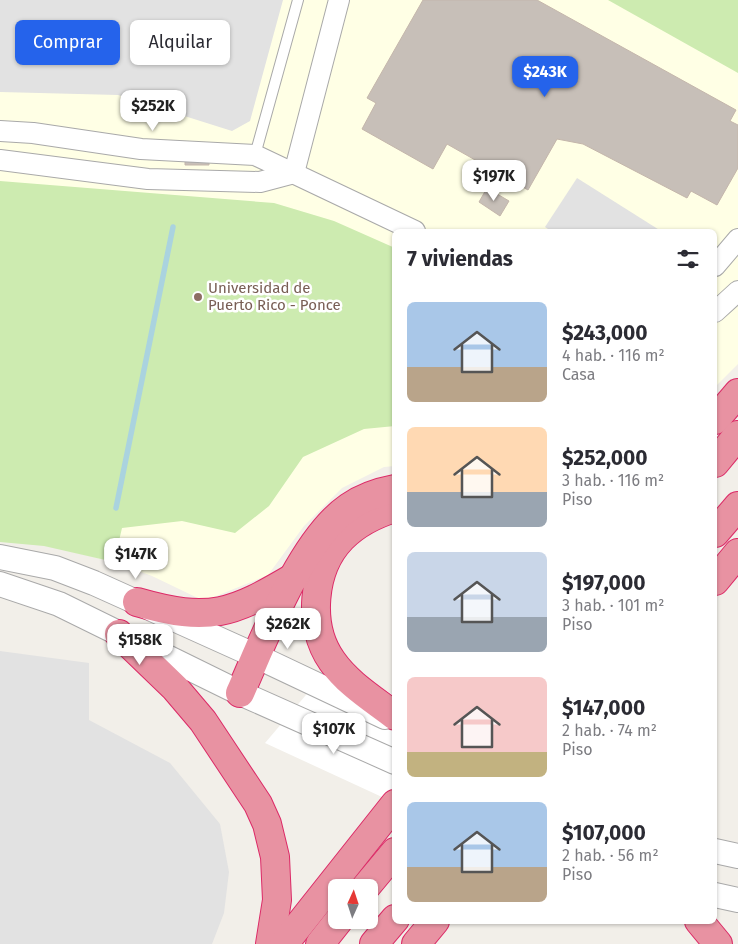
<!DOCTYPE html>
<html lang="es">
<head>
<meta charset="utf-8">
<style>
  body { margin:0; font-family:"Fira Sans",sans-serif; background:#f2f2f3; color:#2b2b33; height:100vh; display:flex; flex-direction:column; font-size:19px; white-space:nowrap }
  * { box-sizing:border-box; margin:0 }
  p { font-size:16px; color:#7c7c81 }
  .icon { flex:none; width:28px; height:28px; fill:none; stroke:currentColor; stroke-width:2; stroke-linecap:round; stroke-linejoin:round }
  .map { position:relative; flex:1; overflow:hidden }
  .details { position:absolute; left:392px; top:229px; width:325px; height:695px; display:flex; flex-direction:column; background:#fff; border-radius:8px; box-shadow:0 1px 4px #0004 }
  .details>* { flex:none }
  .guide { position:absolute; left:15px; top:20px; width:302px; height:45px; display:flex; gap:10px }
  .needle { width:32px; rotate:3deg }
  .controls { position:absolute; left:328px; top:879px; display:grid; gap:10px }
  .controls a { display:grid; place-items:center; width:50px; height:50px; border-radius:8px; background:#fff; box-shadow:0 1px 4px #0004; font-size:25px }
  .price { position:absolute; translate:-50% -42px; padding:0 11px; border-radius:10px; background:#fff; color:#222; font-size:16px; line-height:32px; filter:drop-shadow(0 1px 2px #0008) }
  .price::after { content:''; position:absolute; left:50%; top:30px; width:15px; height:11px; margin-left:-8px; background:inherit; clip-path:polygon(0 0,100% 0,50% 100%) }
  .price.on { background:#2563eb; color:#fff }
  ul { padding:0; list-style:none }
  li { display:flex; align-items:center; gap:15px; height:125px; padding:0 15px }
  li span { display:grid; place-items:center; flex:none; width:140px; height:100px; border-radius:8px; color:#555 }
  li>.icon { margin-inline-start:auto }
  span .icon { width:60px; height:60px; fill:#fffc; stroke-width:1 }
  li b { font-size:21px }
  h2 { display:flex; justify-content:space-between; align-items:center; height:60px; padding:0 15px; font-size:21px }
  .tag { padding:0 18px; border-radius:8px; background:#fff; box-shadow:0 1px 4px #0004; font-size:18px; line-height:45px }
  .tag.on { background:#2563eb; color:#fff }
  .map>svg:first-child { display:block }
  .education { fill:#ffffe5 }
  .grass { fill:#cdebb0 }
  .parking { fill:#e2e2e2 }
  .pier { fill:#fff }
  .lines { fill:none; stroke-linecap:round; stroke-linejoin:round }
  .stream { stroke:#aad3df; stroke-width:5.5 }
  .building { fill:#c7bfb8; stroke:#c4b6ab }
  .service-casing { stroke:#a9a9a9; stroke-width:12 }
  .minor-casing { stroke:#a9a9a9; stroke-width:22 }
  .tertiary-casing { stroke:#a9a9a9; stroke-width:26 }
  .motorway-casing { stroke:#dc2a67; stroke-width:30 }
  .service { stroke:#fff; stroke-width:10 }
  .minor { stroke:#fff; stroke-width:20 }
  .tertiary { stroke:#fff; stroke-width:24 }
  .motorway { stroke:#e892a2; stroke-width:28 }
  .education-dot { fill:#8d6e63; stroke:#fff; stroke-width:2 }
  .labels { text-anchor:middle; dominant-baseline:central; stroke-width:5; stroke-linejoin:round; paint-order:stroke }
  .education-label { font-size:15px; fill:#785e54; stroke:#fff; text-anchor:start }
</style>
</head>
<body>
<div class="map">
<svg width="738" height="944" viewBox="0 0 738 944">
  <rect width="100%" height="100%" fill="#f2efe9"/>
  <polygon class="education" points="0,0 738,0 738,364 715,387 715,231 395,231 395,466 384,467 342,488 304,526 268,575 204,601 152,576 114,562 0,534"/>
  <g class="grass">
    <polygon points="608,0 738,0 738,73"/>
    <polygon points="0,181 274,203 334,221 395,248 395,426 364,429 303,457 269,506 235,533 182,521 122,528 114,562 44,546 0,542"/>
  </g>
  <g class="parking">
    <polygon points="0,0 283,0 250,121 232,131 118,95 0,92"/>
    <polygon points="577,178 661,231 551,231 545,227"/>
    <polygon points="0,651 89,663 89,720 170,763 220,824 229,872 224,913 212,944 0,944"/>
  </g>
  <polygon class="pier" points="344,658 361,675 395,696 395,803 265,743 323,675"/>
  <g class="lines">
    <polyline class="stream" points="116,508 173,227"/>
  </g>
  <g class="building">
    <polygon points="423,0 537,0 736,110 730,121 738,125 738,168 717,205 691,191 687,198 583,144 557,139 528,190 447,144 433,169 362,129 376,103 367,98"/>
    <polygon points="185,156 209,157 209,165 185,165"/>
    <polygon points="487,188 509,201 500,216 479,202"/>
  </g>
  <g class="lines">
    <defs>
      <polyline id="service" points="255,155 298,0"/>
      <g id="minor">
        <polyline points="0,131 33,133 141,149 255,155 415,231"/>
        <polyline points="0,160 148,179 260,182 294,173"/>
        <polyline points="294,173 339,0"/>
        <polyline points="715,266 738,239"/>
        <polyline points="715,312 738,291"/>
      </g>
      <g id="tertiary">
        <polyline points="0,557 55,568 94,583 256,656 385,717"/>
        <polyline points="0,584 59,604 240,693 395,762"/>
        <polyline points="715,851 738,856"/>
        <polyline points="715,895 738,900"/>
      </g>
      <g id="motorway">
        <polyline points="715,420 738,393"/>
        <polyline points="715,463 738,435"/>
        <path d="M395,508C375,514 357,523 342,538C312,569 307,626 332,661C348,684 373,699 395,716"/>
        <polyline points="715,533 738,506"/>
        <polyline points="715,581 738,553"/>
        <path d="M137,602C210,623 232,614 296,576"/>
        <polyline points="119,634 175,688 203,721 258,804 267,824 275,857 277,900 270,944"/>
        <path d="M240,693C264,639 301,540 349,507C362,498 379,492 395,489"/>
        <polyline points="365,888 395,852"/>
        <polyline points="699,921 718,944"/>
        <polyline points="284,944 395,804"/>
        <polyline points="320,944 339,920"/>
        <polyline points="374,944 395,919"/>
        <polyline points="416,944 435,921"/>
      </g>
    </defs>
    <use href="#service" class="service-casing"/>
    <use href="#minor" class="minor-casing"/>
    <use href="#tertiary" class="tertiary-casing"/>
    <use href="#motorway" class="motorway-casing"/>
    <use href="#service" class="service"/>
    <use href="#minor" class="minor"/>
    <use href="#tertiary" class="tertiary"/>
    <use href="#motorway" class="motorway"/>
  </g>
  <circle class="education-dot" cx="198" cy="297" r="5"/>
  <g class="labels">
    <g class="education-label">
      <text x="208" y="288">Universidad de<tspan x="208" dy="17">Puerto Rico - Ponce</tspan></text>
    </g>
  </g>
</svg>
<div class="controls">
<a><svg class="needle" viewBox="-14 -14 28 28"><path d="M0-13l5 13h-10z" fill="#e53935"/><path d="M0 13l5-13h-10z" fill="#7c7c81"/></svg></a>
</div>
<b class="price on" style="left:545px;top:98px">$243K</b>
<b class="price" style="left:153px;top:132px">$252K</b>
<b class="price" style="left:494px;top:202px">$197K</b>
<b class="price" style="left:136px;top:580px">$147K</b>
<b class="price" style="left:288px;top:650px">$262K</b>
<b class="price" style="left:140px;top:666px">$158K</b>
<b class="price" style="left:334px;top:755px">$107K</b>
<div class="guide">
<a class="tag on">Comprar</a>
<a class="tag">Alquilar</a>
</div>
<section class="details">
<h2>7 viviendas<svg class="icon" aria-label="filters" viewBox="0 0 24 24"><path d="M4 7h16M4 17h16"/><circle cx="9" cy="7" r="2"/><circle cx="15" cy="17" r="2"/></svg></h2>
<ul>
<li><span style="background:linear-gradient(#a9c7e8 65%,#b9a48a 0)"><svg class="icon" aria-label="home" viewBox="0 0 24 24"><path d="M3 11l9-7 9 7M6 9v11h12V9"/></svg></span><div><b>$243,000</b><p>4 hab. · 116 m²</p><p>Casa</p></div></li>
<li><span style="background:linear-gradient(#ffd9b3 65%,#9aa5b1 0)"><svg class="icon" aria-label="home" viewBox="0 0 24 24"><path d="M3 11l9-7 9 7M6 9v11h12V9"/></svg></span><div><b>$252,000</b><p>3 hab. · 116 m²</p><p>Piso</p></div></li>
<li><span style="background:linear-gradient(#c9d6e8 65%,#9aa5b1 0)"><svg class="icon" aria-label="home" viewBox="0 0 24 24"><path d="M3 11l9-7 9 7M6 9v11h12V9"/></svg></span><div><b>$197,000</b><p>3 hab. · 101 m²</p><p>Piso</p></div></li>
<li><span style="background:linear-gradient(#f6c9c9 75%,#c2b280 0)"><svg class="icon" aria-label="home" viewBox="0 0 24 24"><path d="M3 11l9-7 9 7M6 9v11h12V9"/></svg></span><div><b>$147,000</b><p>2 hab. · 74 m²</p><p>Piso</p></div></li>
<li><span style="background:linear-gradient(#a9c7e8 65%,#b9a48a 0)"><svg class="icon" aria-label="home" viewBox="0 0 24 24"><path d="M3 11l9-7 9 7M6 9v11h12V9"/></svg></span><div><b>$107,000</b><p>2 hab. · 56 m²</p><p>Piso</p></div></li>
</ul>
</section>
</div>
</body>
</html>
